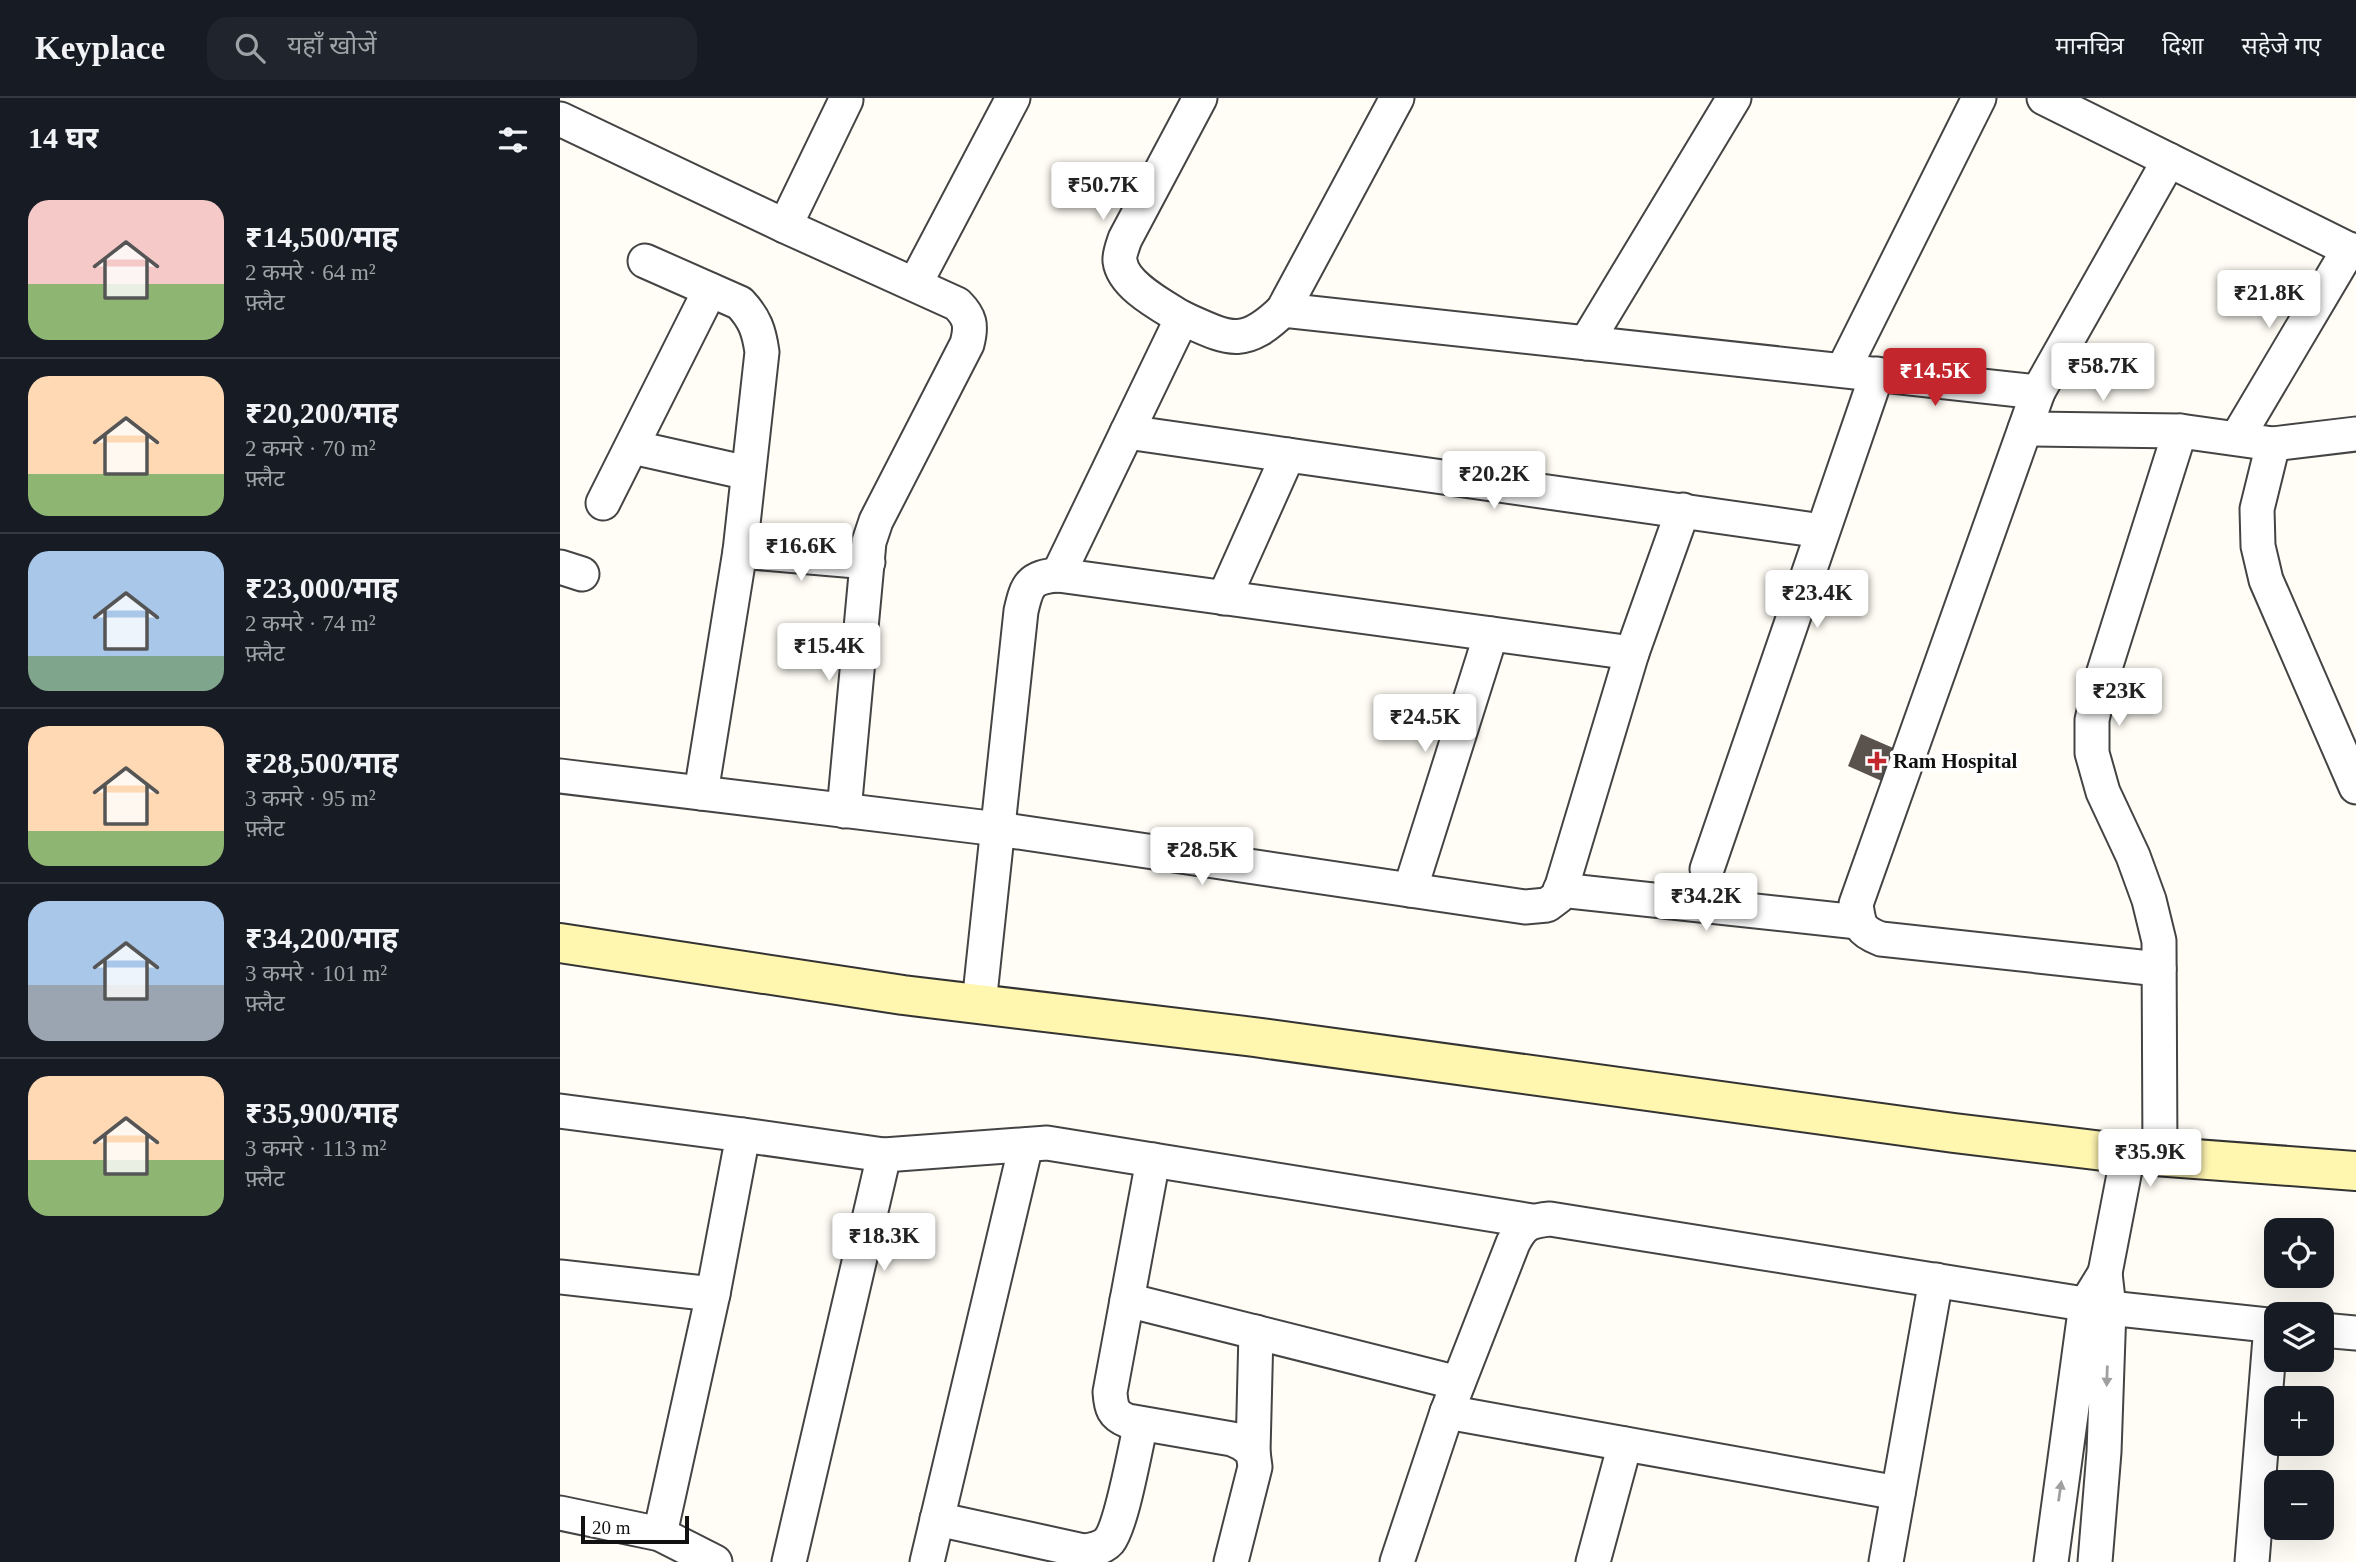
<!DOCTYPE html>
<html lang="hi">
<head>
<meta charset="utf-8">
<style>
  body { margin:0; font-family:"Times New Roman","Noto Sans Devanagari",serif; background:#20242c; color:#f1f3f6; height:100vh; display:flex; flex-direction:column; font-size:26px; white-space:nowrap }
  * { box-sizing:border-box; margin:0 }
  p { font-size:23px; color:#9ea1a6 }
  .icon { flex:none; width:38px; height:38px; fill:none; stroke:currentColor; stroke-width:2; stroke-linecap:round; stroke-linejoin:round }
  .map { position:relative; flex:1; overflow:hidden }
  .panel { display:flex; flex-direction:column; background:#171b24; width:560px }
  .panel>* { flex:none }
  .buttons { position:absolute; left:1704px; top:1120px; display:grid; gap:14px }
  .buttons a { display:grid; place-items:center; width:70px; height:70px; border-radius:14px; background:#171b24; box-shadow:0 7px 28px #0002; font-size:35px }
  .scale { position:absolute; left:21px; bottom:18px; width:108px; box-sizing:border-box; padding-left:7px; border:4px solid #111; border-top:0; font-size:19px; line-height:24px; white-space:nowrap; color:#111; -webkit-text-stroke:5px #fff; paint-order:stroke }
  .price { position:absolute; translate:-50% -60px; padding:0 16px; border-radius:7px; background:#fff; color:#222; font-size:23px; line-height:46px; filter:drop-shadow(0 2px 4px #0008) }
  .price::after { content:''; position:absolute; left:50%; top:42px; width:21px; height:16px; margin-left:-10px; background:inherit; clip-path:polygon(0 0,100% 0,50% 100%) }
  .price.current { background:#c4262e; color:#fff }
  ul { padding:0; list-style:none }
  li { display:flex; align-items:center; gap:21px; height:175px; padding:0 28px }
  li+li { border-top:2px solid #363941 }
  li span { display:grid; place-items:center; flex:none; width:196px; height:140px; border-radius:21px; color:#555 }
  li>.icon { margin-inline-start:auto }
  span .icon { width:84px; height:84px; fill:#fffc; stroke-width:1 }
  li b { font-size:30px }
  h2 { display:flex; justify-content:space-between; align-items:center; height:84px; padding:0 28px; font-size:30px }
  header { display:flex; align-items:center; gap:42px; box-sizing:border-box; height:98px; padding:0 35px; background:#171b24; border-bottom:2px solid #363941 }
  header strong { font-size:33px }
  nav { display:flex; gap:38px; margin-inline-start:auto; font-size:24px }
  .search { width:490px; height:63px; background:#20242c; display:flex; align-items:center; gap:18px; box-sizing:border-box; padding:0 24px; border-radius:21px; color:#9ea1a6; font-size:26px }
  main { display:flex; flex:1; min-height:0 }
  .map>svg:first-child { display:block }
  .building { fill:#5a524d }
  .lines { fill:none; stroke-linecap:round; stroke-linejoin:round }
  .street-casing { stroke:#444; stroke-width:37 }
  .secondary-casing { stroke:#333; stroke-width:42 }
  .street { stroke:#fff; stroke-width:33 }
  .secondary { stroke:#fff6b0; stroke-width:38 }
  .oneway { fill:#a0a0a0 }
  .poi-dot { fill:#c4262e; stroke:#fff; stroke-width:2.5 }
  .labels { text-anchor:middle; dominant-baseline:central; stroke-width:7; stroke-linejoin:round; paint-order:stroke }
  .poi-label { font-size:21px; font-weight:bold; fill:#111; stroke:#fff; text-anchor:start }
</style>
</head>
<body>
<header>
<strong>Keyplace</strong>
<div class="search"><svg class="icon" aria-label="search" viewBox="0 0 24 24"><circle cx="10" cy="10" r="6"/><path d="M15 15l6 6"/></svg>यहाँ खोजें</div>
<nav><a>मानचित्र</a><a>दिशा</a><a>सहेजे गए</a></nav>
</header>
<main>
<section class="panel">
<h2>14 घर<svg class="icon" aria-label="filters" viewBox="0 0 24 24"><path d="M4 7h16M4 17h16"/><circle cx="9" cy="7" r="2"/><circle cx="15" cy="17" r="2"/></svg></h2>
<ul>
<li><span style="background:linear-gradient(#f6c9c9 60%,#8fb573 0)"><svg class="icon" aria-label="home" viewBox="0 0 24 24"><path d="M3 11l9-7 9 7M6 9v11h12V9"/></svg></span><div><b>₹14,500/माह</b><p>2 कमरे · 64 m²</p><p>फ़्लैट</p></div></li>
<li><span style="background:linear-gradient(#ffd9b3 70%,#8fb573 0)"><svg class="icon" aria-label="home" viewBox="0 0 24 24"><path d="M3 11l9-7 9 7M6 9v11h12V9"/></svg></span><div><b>₹20,200/माह</b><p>2 कमरे · 70 m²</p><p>फ़्लैट</p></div></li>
<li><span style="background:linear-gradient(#a9c7e8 75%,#7fa58c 0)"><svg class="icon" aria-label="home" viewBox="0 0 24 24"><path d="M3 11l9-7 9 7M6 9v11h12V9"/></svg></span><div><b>₹23,000/माह</b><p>2 कमरे · 74 m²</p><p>फ़्लैट</p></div></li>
<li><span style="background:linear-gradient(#ffd9b3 75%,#8fb573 0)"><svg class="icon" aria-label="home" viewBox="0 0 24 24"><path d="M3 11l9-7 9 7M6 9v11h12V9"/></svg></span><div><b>₹28,500/माह</b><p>3 कमरे · 95 m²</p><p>फ़्लैट</p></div></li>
<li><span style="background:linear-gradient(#a9c7e8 60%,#9aa5b1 0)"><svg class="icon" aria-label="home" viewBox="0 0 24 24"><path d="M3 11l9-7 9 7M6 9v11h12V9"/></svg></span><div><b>₹34,200/माह</b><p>3 कमरे · 101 m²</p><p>फ़्लैट</p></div></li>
<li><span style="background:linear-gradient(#ffd9b3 60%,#8fb573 0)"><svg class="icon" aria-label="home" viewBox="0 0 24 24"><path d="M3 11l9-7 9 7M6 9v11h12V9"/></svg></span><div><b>₹35,900/माह</b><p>3 कमरे · 113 m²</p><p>फ़्लैट</p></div></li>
</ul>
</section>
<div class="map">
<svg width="1796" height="1464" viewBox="0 0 1796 1464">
  <rect width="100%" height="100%" fill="#fffdf5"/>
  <polygon class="building" points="1301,636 1347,656 1333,688 1288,668"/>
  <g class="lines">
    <defs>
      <g id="street">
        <path d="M837,0L723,212L1478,294L1296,806C1299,828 1300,833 1321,841L1599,871"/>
        <polyline points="1484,0 1796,155"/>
        <path d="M0,21L225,128L397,206C410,219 412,227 407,246L316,423L309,444L284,713"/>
        <polyline points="225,128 286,2"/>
        <path d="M85,163L180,205C195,221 199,233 202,254L180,453L141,695"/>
        <polyline points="355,186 453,0"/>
        <path d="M622,220C603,208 563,188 560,163C559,157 563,147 565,141L640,0"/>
        <polyline points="1026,245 1174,0"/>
        <polyline points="1283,272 1419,0"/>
        <polyline points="1478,294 1609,62"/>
        <polyline points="1465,331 1620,333"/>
        <polyline points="567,334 728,357"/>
        <polyline points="1677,340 1789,151"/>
        <polyline points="1713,346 1697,411 1698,448 1706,482 1796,689"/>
        <polyline points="72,349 188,375"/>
        <polyline points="43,405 150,192"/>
        <polyline points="180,453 308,464"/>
        <polyline points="0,469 22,476"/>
        <path d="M498,477L622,220C669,241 683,251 723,212"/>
        <polyline points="664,500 728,357 1262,433"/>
        <polyline points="0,678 438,731 965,809 987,807 999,798 1072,555"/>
        <polyline points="1147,771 1317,276"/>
        <polyline points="850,792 931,536"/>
        <polyline points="1000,792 1298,824"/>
        <path d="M419,906L461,513C467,487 470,479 498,477L1072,555L1123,412"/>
        <polyline points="0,1013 183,1037 153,1196 0,1179"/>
        <polyline points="183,1037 324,1057 229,1464"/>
        <polyline points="324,1057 487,1045 972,1123"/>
        <polyline points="1600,1058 1599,843 1589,802 1573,758 1543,694 1532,655 1532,622 1540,586 1620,333 1713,346 1796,336"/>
        <path d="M593,1062L550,1294C551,1310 553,1317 568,1323L672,1341L683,1346L693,1354L695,1369L671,1464"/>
        <polyline points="1545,1175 1568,1056"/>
        <polyline points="567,1202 898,1285"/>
        <polyline points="1762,1232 1796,1235"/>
        <polyline points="887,1314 1338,1395"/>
        <polyline points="693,1354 696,1234"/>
        <polyline points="0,1415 100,1436 155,1464"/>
        <path d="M377,1421L524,1453C532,1452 543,1450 549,1443C562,1427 575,1350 581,1326"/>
        <polyline points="100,1436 153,1196"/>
        <polyline points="367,1464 466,1047"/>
        <path d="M837,1464L887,1314L953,1145C963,1126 969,1123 990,1121L1549,1210L1717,1228"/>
        <polyline points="1033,1464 1065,1346"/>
        <polyline points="1326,1464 1376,1182"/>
        <polyline points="1491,1464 1526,1206 1545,1175 1549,1210 1544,1354 1535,1464"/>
        <polyline points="1692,1464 1711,1227"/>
      </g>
      <polyline id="secondary" points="0,845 343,897 694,939 1394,1035 1568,1056 1796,1073"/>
    </defs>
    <use href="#street" class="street-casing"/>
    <use href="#secondary" class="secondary-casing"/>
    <use href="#street" class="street"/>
    <use href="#secondary" class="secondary"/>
  </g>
  <defs><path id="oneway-solid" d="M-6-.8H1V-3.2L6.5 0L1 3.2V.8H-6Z" transform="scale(1.75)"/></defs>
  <g class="oneway">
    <use href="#oneway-solid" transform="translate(1547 1278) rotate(92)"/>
    <use href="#oneway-solid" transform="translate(1500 1393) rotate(-82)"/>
  </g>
  <path class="poi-dot" d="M1313.5 652.5h7v7h7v7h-7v7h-7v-7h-7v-7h7z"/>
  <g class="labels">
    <g class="poi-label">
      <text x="1333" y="663">Ram Hospital</text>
    </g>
  </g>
</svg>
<div class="buttons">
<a><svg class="icon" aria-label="locate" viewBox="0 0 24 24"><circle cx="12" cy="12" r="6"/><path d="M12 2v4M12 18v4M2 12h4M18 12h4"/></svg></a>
<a><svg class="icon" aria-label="layers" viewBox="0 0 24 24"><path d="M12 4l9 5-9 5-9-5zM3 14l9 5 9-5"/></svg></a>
<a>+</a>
<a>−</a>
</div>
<div class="scale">20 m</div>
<b class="price" style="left:543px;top:124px">₹50.7K</b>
<b class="price" style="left:1709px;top:232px">₹21.8K</b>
<b class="price" style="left:1543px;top:305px">₹58.7K</b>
<b class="price current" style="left:1375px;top:310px">₹14.5K</b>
<b class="price" style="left:934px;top:413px">₹20.2K</b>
<b class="price" style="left:241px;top:485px">₹16.6K</b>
<b class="price" style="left:1257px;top:532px">₹23.4K</b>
<b class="price" style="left:269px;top:585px">₹15.4K</b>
<b class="price" style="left:1559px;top:630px">₹23K</b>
<b class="price" style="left:865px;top:656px">₹24.5K</b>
<b class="price" style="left:642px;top:789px">₹28.5K</b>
<b class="price" style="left:1146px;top:835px">₹34.2K</b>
<b class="price" style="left:1590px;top:1091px">₹35.9K</b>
<b class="price" style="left:324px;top:1175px">₹18.3K</b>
</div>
</main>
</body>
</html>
